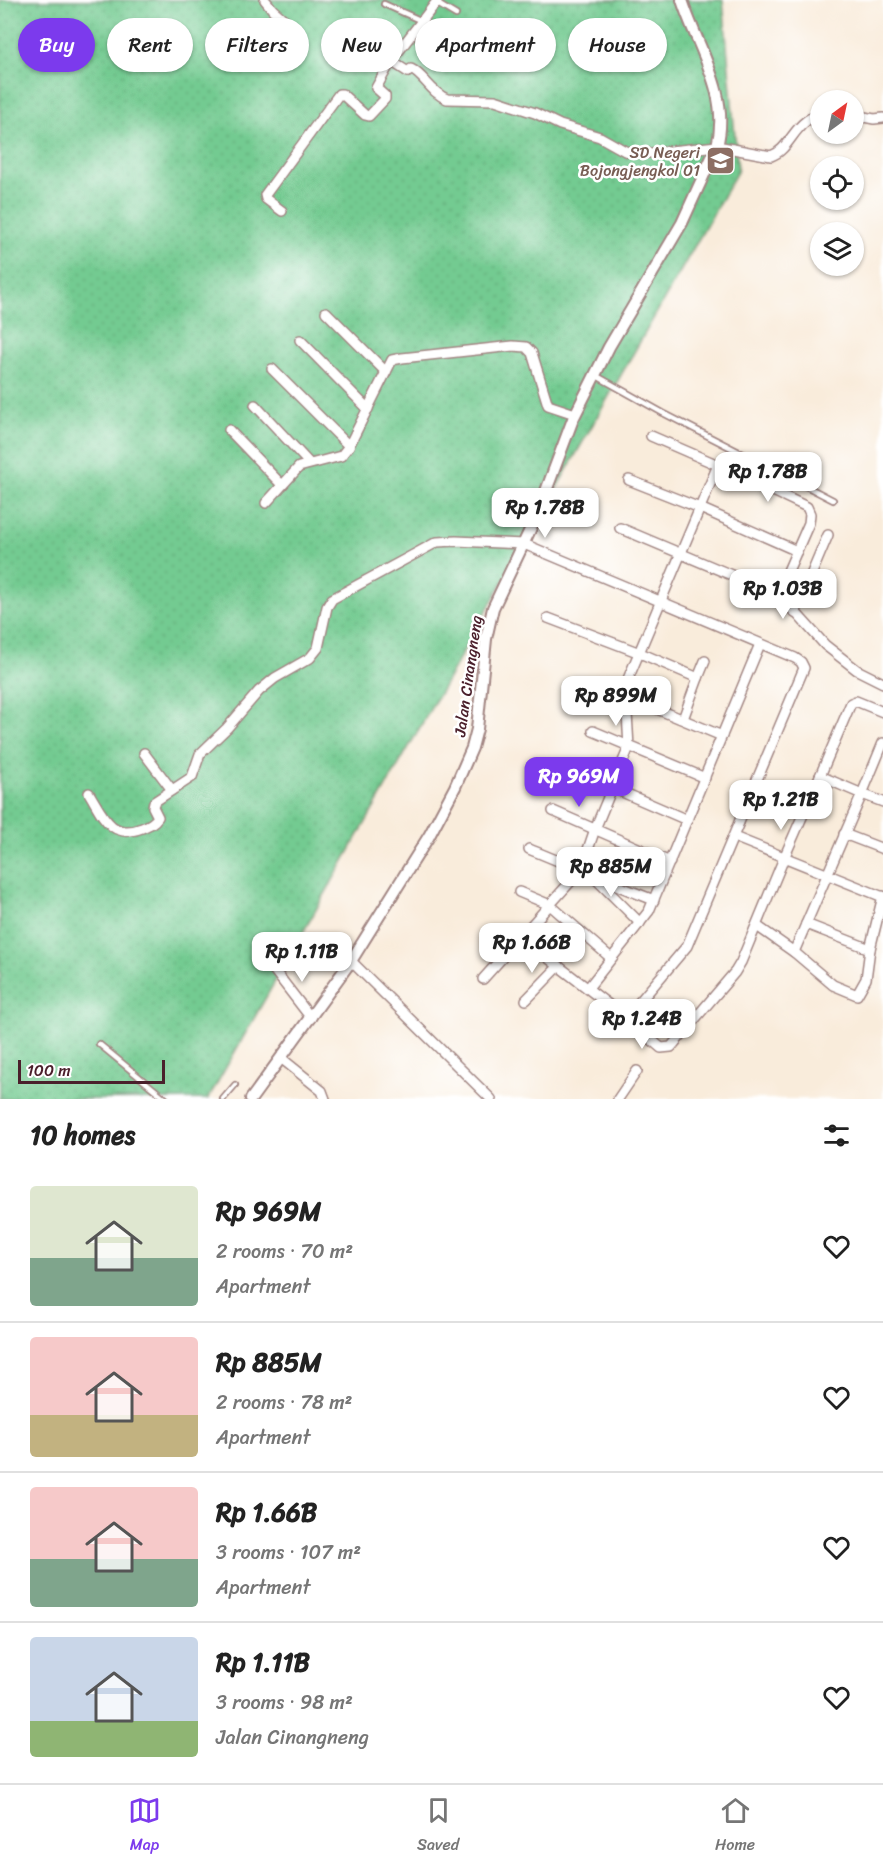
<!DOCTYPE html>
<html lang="en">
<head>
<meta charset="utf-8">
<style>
  body { margin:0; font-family:Sriracha,sans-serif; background:#f6f6f6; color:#222; height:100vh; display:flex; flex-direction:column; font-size:22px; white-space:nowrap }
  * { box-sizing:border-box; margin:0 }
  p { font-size:20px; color:#767676 }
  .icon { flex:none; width:33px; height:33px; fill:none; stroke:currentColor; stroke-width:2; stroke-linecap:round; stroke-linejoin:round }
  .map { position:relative; height:1099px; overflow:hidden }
  .drawer { display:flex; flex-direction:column; background:#fff; flex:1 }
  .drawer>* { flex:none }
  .hud { position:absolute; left:18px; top:18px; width:848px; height:54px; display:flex; gap:12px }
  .needle { width:39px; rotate:33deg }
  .tools { position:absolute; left:810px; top:90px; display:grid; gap:12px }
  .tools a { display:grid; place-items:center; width:54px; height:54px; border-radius:50%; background:#fff; box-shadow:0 2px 4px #0004; font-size:30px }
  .scale { position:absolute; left:18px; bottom:15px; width:147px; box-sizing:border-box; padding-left:6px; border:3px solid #4a1f2b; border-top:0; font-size:16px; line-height:21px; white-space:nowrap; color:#4a1f2b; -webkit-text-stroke:4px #fff; paint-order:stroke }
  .price { position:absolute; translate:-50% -51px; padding:0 14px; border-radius:12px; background:#fff; color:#222; font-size:20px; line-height:39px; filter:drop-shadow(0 2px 3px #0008) }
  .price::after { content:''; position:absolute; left:50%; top:36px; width:18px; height:14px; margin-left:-9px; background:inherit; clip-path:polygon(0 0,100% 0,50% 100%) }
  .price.active { background:#7c3aed; color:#fff }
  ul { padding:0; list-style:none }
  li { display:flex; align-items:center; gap:18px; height:150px; padding:0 30px }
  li+li { border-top:2px solid #e0e0e0 }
  li span { display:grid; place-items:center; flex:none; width:168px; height:120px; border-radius:6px; color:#555 }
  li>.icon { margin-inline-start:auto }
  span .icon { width:72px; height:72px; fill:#fffc; stroke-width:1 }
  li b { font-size:26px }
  h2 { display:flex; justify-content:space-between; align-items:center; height:72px; padding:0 30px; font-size:26px }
  .pill { padding:0 21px; border-radius:27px; background:#fff; box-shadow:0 2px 4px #0004; font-size:21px; line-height:54px }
  .pill.active { background:#7c3aed; color:#fff }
  .tab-bar { display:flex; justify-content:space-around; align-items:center; height:84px; border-top:2px solid #e0e0e0; background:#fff; font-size:16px; color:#767676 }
  .tab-bar a { display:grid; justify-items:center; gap:3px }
  .tab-bar .active { color:#7c3aed }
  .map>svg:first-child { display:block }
  .grass { fill:url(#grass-dots); stroke:#5e755e; stroke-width:1.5 }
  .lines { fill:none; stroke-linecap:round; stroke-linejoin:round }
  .service-casing { stroke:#a28683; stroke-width:8 }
  .minor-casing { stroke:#a28683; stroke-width:12 }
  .tertiary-casing { stroke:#a28683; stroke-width:14 }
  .service { stroke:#fff; stroke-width:4.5 }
  .minor { stroke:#fff; stroke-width:9 }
  .tertiary { stroke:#fff; stroke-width:10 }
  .labels { text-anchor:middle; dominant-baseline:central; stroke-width:5; stroke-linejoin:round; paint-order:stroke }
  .education-label { font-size:16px; fill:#785e54; stroke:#fff; text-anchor:end }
  .street-label { font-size:16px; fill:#4a1f2b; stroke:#fff }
</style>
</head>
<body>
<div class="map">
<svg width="883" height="1099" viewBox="0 0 883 1099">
  <defs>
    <pattern id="grass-dots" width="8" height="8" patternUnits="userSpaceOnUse" patternTransform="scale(1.5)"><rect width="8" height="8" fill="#73cb91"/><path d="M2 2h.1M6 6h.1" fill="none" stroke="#65ae7d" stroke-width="1.8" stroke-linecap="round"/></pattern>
  </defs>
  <rect width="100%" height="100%" fill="#fff"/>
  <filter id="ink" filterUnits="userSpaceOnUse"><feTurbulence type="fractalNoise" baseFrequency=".0167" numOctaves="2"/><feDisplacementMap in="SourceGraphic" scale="12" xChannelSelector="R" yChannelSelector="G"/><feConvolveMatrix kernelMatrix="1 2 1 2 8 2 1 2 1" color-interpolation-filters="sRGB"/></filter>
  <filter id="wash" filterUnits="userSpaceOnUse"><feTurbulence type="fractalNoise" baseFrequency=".008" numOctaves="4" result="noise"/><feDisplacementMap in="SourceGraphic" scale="24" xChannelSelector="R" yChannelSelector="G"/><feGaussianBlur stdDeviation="1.35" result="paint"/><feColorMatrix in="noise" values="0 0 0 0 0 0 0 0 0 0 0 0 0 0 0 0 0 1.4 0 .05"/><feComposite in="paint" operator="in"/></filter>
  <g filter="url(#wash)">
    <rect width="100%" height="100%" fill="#f9ecdb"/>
    <polygon class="grass" points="0,0 723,0 738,170 208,1099 0,1099"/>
  </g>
  <g filter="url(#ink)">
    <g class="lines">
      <defs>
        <g id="service">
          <polyline points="436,3 456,15"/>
          <polyline points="384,4 422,21"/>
          <polyline points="595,375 663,413 833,500"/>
          <polyline points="99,1044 166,1099"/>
          <polyline points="223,1099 235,1085"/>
        </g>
        <g id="minor">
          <polyline points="265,0 273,10 296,30"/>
          <path d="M391,61L408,72L411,69C424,75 430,92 447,99L495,100L535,113L560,125L600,137L625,151L637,153H652L717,146L771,156C791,149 793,122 820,114"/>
          <polyline points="854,115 874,119 883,118"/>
          <polyline points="282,211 266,199 265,195 339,94 342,94 365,115 369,116 385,99 385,96 376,88 391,61 438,0"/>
          <polyline points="326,312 386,372"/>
          <polyline points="300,340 368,409"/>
          <polyline points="272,369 349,446"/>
          <polyline points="255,405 309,463"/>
          <polyline points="229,430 282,485"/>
          <polyline points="651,436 718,465 807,507 810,514 809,523 777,596"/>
          <polyline points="629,480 700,508 797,551"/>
          <polyline points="266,503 299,467 341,456 349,446 392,360 402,358 513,346 526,347 532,353 548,405 575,414"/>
          <polyline points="620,528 774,593 798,615 825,645 857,670 883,683"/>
          <polyline points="795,613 828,535"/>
          <polyline points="548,618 640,653 698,678 683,719"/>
          <polyline points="698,678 705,661"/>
          <polyline points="626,696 722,736"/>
          <polyline points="593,731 705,778"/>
          <polyline points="883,743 862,794 883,802"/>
          <polyline points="144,753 172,790"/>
          <polyline points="576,772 687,820"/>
          <polyline points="820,776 851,703 856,701 883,712"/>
          <path d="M89,793C103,816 111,840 142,828C149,825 154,823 158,817L153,807L154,802L192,777L200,754L227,728L259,691L275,678L310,658L318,648L327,607L332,599L437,542L456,541L524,544L795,658L801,662L804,668L687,946L626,1018L522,938"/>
          <polyline points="553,811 670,862"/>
          <polyline points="844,834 883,849"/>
          <polyline points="734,837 883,897"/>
          <path d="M529,849C571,866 612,884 654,900"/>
          <polyline points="597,880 640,923"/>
          <polyline points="519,892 550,905 611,958"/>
          <polyline points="806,924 870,949"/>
          <polyline points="794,952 833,985 857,995 866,979 870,949 883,896"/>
          <polyline points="351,961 491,1099"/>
          <polyline points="271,966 311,1018"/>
          <polyline points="483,979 581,870 595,829 629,747 626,696 628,679 718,465"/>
          <polyline points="588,988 649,911 760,644"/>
          <polyline points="526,1000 559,966"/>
          <polyline points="626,1018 661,1048 671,1047 735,972 741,962 784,858 820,776 862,794 794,952 757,926"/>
          <polyline points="281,1058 322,1091 325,1099"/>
          <polyline points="618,1099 637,1071"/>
        </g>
        <path id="tertiary" d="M251,1099L351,961L429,836L455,787L472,748L477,729L486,639L493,608L537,515L573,419L609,347L682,223L717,146C731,95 697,47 682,0"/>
      </defs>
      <use href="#service" class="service-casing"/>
      <use href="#minor" class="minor-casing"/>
      <use href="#tertiary" class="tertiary-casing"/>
      <use href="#service" class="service"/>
      <use href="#minor" class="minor"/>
      <use href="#tertiary" class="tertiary"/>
    </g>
  </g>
  <defs>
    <symbol id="school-square" viewBox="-11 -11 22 22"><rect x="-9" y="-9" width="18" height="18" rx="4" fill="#8d6e63" stroke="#fff"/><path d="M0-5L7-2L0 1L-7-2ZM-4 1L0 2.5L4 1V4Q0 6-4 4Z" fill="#fff"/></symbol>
  </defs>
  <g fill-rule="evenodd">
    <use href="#school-square" x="704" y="144" width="33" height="33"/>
  </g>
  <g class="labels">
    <g class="education-label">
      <text x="700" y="152">SD Negeri<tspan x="700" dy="18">Bojongjengkol 01</tspan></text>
    </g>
    <g class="street-label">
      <text transform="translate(468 676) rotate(-82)">Jalan Cinangneng</text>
    </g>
  </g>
</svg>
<div class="tools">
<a><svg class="needle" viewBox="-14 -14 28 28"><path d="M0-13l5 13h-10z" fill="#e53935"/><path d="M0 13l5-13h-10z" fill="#767676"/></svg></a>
<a><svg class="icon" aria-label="locate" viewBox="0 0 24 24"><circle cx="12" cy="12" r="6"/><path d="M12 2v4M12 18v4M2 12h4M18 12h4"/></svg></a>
<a><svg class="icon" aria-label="layers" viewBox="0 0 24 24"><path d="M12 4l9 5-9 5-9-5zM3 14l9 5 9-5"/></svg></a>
</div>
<div class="scale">100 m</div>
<b class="price" style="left:768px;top:503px">Rp 1.78B</b>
<b class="price" style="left:545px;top:539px">Rp 1.78B</b>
<b class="price" style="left:783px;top:620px">Rp 1.03B</b>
<b class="price" style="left:616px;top:727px">Rp 899M</b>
<b class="price active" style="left:579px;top:808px">Rp 969M</b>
<b class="price" style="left:781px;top:831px">Rp 1.21B</b>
<b class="price" style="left:611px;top:898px">Rp 885M</b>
<b class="price" style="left:532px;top:974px">Rp 1.66B</b>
<b class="price" style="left:302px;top:983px">Rp 1.11B</b>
<b class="price" style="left:642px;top:1050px">Rp 1.24B</b>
<div class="hud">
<a class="pill active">Buy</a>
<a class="pill">Rent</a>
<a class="pill">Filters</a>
<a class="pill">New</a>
<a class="pill">Apartment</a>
<a class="pill">House</a>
</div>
</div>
<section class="drawer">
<h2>10 homes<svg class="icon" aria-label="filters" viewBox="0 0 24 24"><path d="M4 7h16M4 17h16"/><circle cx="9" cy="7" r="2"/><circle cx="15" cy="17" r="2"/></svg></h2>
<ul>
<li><span style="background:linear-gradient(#dfe7d0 60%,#7fa58c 0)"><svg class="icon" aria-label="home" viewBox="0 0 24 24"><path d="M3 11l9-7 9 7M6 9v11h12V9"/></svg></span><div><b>Rp 969M</b><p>2 rooms · 70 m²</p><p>Apartment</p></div><svg class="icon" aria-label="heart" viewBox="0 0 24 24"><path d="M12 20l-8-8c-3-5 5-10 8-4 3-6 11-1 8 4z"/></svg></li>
<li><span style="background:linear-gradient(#f6c9c9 65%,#c2b280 0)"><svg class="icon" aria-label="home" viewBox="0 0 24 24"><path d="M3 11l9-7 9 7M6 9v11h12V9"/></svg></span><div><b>Rp 885M</b><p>2 rooms · 78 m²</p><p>Apartment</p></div><svg class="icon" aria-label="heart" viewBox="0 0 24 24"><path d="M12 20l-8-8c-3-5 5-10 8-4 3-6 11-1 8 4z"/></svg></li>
<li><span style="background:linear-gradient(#f6c9c9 60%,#7fa58c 0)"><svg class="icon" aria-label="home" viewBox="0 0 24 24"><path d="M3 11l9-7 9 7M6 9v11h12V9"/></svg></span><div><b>Rp 1.66B</b><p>3 rooms · 107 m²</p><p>Apartment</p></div><svg class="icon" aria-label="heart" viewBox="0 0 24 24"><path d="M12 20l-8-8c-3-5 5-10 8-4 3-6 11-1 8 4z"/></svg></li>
<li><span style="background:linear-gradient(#c9d6e8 70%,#8fb573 0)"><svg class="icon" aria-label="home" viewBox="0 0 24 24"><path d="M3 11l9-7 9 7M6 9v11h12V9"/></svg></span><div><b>Rp 1.11B</b><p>3 rooms · 98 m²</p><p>Jalan Cinangneng</p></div><svg class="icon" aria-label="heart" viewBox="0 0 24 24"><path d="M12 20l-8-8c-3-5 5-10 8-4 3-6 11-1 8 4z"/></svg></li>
</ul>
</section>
<nav class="tab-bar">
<a class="active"><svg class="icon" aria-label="map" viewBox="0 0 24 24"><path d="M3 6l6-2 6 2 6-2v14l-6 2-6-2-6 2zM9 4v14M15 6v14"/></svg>Map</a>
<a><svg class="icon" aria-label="saved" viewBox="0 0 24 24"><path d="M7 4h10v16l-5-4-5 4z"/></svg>Saved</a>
<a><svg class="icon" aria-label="home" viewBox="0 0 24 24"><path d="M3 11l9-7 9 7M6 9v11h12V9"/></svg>Home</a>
</nav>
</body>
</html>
